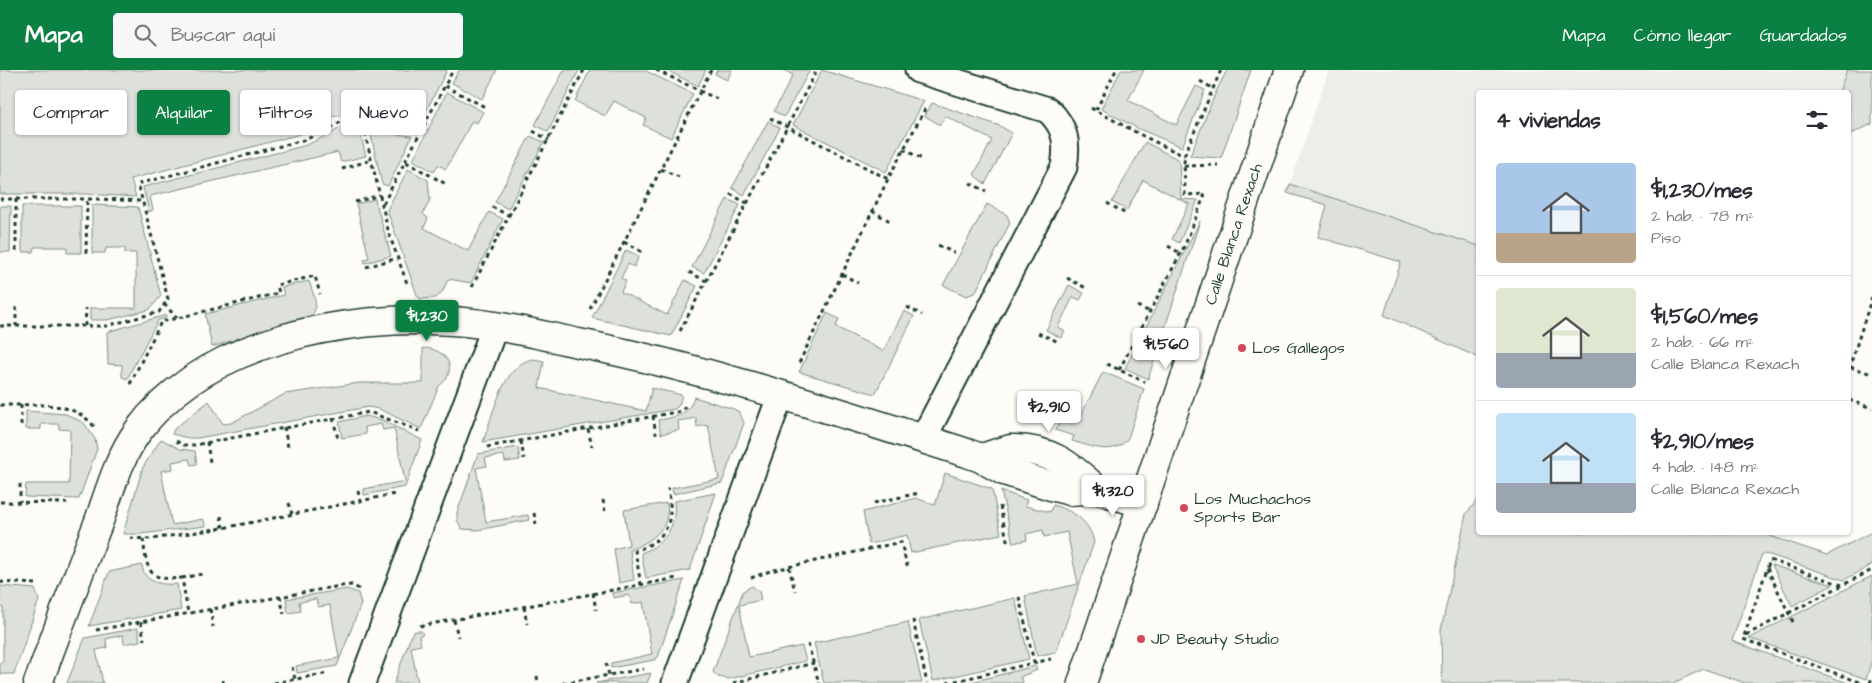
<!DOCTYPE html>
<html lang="es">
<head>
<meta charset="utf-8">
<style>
  body { margin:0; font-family:"Architects Daughter",sans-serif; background:#f7f7f7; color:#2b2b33; height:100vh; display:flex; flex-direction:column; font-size:19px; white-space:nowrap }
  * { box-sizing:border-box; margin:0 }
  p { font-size:16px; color:#7c7c81 }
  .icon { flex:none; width:28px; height:28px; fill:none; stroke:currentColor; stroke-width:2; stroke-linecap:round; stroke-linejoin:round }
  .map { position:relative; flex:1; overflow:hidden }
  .details { position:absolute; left:1476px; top:20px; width:375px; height:445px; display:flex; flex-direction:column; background:#fff; border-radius:5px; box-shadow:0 1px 4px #0004 }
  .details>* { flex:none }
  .guide { position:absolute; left:15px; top:20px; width:475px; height:45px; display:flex; gap:10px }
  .price { position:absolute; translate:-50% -42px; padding:0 11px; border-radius:5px; background:#fff; color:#222; font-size:16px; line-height:32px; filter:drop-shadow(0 1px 2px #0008) }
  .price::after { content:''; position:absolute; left:50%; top:30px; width:15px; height:11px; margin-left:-8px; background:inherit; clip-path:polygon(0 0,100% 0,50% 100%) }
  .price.current { background:#0b8043; color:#fff }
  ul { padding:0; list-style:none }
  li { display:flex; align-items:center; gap:15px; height:125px; padding:0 20px }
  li+li { border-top:1px solid #e1e1e2 }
  li span { display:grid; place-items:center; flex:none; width:140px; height:100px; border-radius:5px; color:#555 }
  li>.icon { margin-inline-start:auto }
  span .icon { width:60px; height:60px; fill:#fffc; stroke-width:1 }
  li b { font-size:21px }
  h2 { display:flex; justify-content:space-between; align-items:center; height:60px; padding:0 20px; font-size:21px }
  .tag { padding:0 18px; border-radius:5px; background:#fff; box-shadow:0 1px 4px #0004; font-size:18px; line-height:45px }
  .tag.current { background:#0b8043; color:#fff }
  header { display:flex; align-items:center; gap:30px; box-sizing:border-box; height:70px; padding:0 25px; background:#0b8043; color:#fff }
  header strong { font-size:24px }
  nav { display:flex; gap:28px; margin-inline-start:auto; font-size:18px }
  .search { width:350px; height:45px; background:#f7f7f7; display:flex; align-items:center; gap:12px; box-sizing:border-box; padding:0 18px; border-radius:5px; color:#7c7c81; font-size:19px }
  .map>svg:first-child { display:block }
  .built { fill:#eceee9 }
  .green { fill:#dde0db; stroke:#7e8e88 }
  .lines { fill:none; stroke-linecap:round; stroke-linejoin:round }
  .service-casing { stroke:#1f3d34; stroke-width:29 }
  .minor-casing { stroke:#1f3d34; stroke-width:31 }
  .tertiary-casing { stroke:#1f3d34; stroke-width:31 }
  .path { stroke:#1f3d34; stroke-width:3; stroke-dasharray:4 4; stroke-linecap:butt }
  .service { stroke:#fdfcf7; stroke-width:25 }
  .minor { stroke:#fdfcf7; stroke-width:28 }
  .tertiary { stroke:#fdfcf7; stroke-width:28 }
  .poi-dot { fill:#d1495b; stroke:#fdfcf7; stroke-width:2 }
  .labels { text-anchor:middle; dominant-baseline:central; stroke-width:4; stroke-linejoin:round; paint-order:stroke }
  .street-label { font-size:16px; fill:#1f3d34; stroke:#fdfcf7 }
  .poi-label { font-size:16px; fill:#1f3d34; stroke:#fdfcf7; text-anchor:start }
</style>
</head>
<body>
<header>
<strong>Mapa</strong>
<div class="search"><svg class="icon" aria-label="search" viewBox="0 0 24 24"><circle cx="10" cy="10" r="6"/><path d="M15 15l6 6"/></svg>Buscar aquí</div>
<nav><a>Mapa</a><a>Cómo llegar</a><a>Guardados</a></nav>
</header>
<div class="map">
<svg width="1872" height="613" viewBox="0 0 1872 613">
  <rect width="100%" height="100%" fill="#fdfcf7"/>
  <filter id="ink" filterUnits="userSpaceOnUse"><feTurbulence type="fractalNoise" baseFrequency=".02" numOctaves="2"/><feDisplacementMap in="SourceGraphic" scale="10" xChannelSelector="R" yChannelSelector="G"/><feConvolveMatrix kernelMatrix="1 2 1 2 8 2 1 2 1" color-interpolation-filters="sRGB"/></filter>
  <g filter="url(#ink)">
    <polygon class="built" points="1329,0 1847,0 1839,22 1479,22 1479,177 1290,114"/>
    <g class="green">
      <polygon points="0,0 447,0 418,57 339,46 309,48 308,62 131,109 136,127 86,124 0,124"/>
      <polygon points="459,0 497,0 482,29 452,13"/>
      <polygon points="564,0 579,0 548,62 535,55"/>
      <polygon points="590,0 644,0 693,24 671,68 643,55 646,48 614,31 605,46 575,31"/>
      <polygon points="666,0 706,0 698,16"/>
      <polygon points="717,0 732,0 727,10 715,4"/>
      <polygon points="783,0 810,0 784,47 774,41 793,5"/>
      <polygon points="822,0 924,31 886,102 793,55"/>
      <polygon points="1121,0 1144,0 1128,30 1176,55 1196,16 1205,20 1182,77 1139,59 1101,39"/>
      <polygon points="1227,0 1251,0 1221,88 1190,86 1215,24"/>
      <polygon points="1847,0 1872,0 1872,54 1849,65 1849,22 1839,22"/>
      <polygon points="447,22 483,42 477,53 472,51 446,99 438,95 434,102 413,90"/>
      <polygon points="932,33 1000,56 1012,63 985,114 974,105 992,70 945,46 940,55 925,46"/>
      <polygon points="768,51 780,58 744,125 732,118"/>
      <polygon points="341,58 359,59 366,86 341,92 338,82 150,126 153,140 149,142 143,117 307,75"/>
      <polygon points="370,61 412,66 388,116 382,114"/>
      <polygon points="530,66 544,72 508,139 495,132"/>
      <polygon points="1145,72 1179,90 1181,129 1198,130 1179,173 1172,169 1189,134 1143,110 1127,140 1112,132"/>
      <polygon points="408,99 428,110 430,130 423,144 428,148 424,158 468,181 489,142 503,149 471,213 448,209 443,221 436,228 420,229 417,225 387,140"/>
      <polygon points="1290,114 1479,176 1479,288 1384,245 1401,192 1318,167 1327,135 1287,123"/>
      <polygon points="375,129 391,186 365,193 364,189 369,188 356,134"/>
      <polygon points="727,129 740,135 704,203 692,197"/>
      <polygon points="987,134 1007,145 1010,153 975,223 966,226 943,215"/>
      <polygon points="92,135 138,137 161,226 149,240 107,250 90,250 90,238 136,238 136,183 125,183 125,178 106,178 105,183 92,183"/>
      <polygon points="0,136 11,136 10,182 0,182"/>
      <polygon points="22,136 81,136 81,183 67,183 67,177 34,177 33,182 22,182"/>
      <polygon points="1200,151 1148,309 1125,298"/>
      <polygon points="626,180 639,186 634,197 628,194 621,208 626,211 621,222 667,245 685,210 697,216 671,266 592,248"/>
      <path d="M309,211C312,221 320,236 312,245L212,277L205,244L284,225L282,217Z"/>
      <polygon points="1069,215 1084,223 1080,230 1073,227 1058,257 1065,261 1061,268 1046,260"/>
      <polygon points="904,241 914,246 875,324 799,302 827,243 839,249 836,257 883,281"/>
      <polygon points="166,245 166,248 158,250 127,309 122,307 122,295 108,294 107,262"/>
      <path d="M423,278C447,278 460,301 439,316L421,359L379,339L368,337L198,368H188L172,364L174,359L209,331L223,354L231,353L285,324L359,313H423Z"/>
      <path d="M533,289L544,291L539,318L646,341L652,318L682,325L679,335L675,339L483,372C492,348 503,293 533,289Z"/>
      <path d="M1103,302L1144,319L1128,368C1115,387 1090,376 1072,371L1074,366L1055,360L1069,339L1081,345Z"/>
      <path d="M694,327L734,339L739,342L744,353L722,413L673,424L672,418L719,409L708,355L697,357L696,348L678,351L679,360L661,364L658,350C676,347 688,346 694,327Z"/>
      <polygon points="26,341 66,344 84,353 95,369 97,379 79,429 25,427 26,414 69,414 70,360 59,359 59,354 41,354 41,359 26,359"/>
      <polygon points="366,346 382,350 422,370 405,417 364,425 364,419 405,411 394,358 383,360 381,354 365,357 366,364 342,368 339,352"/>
      <polygon points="161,369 180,379 195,381 197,394 191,395 189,389 172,392 173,399 161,401 172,455 203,449 206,456 141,464 123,464 143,397"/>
      <polygon points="518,377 520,390 505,392 504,385 485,388 487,396 476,398 486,452 528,445 529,450 478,460 462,459 457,450 457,443 478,384"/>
      <polygon points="945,403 992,419 1001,464 911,483 907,465 869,474 863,442 916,428 935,435"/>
      <path d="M1001,421L1027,430L1025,436L1050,442L1053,435C1073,441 1089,450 1094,472L1056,582L1037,586L1025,526L1078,514L1067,462L1044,467L1043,460L1026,464L1027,470L1013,473Z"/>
      <path d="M716,423L690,500L646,508L641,483C665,474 677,457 674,431Z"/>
      <polygon points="1479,428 1479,462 1761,463 1827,485 1872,462 1872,495 1844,510 1770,485 1762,484 1732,571 1848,613 1745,613 1704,599 1673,613 1442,613 1441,560 1466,444"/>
      <path d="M667,433C671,460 651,471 630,480L634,510L619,513L614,479L629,475L624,440Z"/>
      <path d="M142,495C144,513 161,515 177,514L181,540L89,556L109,502Z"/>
      <polygon points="1772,495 1833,515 1792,536"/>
      <polygon points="1872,506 1872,590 1866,609 1749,568"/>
      <polygon points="684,510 658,587 654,590 611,598 611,593 652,584 643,532 632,534 629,525 613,528 612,523"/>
      <polygon points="0,516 35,519 39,530 14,604 0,604 0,592 3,592 3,538 0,537"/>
      <polygon points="752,516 759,521 761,530 739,535 749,587 802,576 806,591 729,609 718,607 713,602 743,521"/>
      <polygon points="347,519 358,523 361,534 337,596 297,603 296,596 339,588 330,535 318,537 316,529 299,532 301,541 288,543 286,529"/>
      <polygon points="1015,528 1029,589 933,611 919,550"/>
      <polygon points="908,552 922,613 824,613 814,573"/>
      <polygon points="138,558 140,571 124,574 123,565 106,569 107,578 96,580 103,613 67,613 85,568"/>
      <polygon points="416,561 421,561 423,564 419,566 421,575 411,577 418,613 394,613 412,563"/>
      <polygon points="1035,596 1037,600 1020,607 1023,613 967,613"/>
      <polygon points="651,603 647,613 596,613"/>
    </g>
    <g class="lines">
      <defs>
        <g id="service">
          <path d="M918,0L1048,40C1066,57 1068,73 1064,97L923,369"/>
          <polyline points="362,613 495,256"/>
          <polyline points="675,613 781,324"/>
        </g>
        <g id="minor">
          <path d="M981,388C990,386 1004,380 1011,379C1049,378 1070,395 1096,419"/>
          <path d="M38,613C58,559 78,505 99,451C110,420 119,387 138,361C205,270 347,244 453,251C495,254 537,264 578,273C711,300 838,342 967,383L981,388L1004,401L1051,416L1070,421L1096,419L1143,434"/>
        </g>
        <g id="tertiary">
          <path id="s1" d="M1082,613L1289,0"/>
        </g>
      </defs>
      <use href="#service" class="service-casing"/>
      <use href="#minor" class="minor-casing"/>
      <use href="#tertiary" class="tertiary-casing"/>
      <g class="path">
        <polyline points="656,0 717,29"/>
        <polyline points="1200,11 1212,18"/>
        <polyline points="445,16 485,37"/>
        <polyline points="1091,38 1143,66 1184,86"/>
        <polyline points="1096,40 1116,0"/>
        <polyline points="770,48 888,109"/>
        <polyline points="363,55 389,164 408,216"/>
        <polyline points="533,61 549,70"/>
        <polyline points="903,79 922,89"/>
        <polyline points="406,92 446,114"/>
        <polyline points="1184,96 1218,95"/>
        <polyline points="342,99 371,90"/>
        <polyline points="661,99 679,107"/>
        <polyline points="970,113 986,121"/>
        <polyline points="730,124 747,133"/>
        <polyline points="0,129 99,129 142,131"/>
        <polyline points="16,129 16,182"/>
        <polyline points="355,132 380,125"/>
        <polyline points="1107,133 1126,144"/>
        <polyline points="383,134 453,0"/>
        <polyline points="492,137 510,146"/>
        <polyline points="872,141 890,151"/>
        <polyline points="624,172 642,182"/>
        <polyline points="938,175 954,183"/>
        <polyline points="1168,176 1180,183"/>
        <polyline points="86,183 87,129"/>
        <polyline points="366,197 398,188"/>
        <polyline points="689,202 706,211"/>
        <polyline points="842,204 858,213"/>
        <polyline points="1067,208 1086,218"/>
        <polyline points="472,217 584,0"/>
        <polyline points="164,234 177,248"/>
        <polyline points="1137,236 1148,241"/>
        <polyline points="16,237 16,256"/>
        <polyline points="907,237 922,245"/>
        <polyline points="590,239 711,0"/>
        <polyline points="0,256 106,256 159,242 168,229 138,114 307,69 341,52 421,63"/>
        <polyline points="85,256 86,238"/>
        <polyline points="680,261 817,0"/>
        <polyline points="1038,263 1059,272"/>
        <polyline points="799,293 888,109 925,39"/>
        <polyline points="1107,294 1145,312"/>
        <polyline points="1850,297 1872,304"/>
        <polyline points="1849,299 1872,227"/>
        <polyline points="1119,300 1185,175 1205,124 1185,125 1184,86 1221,0"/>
        <polyline points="130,314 161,252 279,223 277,215 315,206 320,224"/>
        <polyline points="1849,330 1872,338"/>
        <path d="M0,335C34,336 74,328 96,359"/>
        <polyline points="21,335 21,359"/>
        <polyline points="653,346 656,364"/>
        <polyline points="333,348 338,369"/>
        <polyline points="284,357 288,377"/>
        <polyline points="588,359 592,377"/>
        <polyline points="176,371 184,375 195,375 369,342 419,361"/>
        <polyline points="521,371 524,389"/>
        <polyline points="207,372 210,392"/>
        <polyline points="487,377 682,341 687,334"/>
        <polyline points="20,414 20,432"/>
        <polyline points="358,421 360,430"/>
        <polyline points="603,430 605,441"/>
        <polyline points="0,432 67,433"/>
        <polyline points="289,433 292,444"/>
        <polyline points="874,433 919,423"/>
        <polyline points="1000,436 1008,475"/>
        <polyline points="534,443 536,454"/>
        <polyline points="221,446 223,458"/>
        <polyline points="130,468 151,469 223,458 395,424"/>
        <path d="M143,469C147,499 147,512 182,508L188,543"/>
        <polyline points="789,497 795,521"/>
        <polyline points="1767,498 1793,552"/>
        <polyline points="182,508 202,504"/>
        <polyline points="751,508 770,501 901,472 907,496"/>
        <polyline points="0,512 36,514"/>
        <path d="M641,515L635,481C669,469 674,451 668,418"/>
        <polyline points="1842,515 1770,490 1743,569 1862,613"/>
        <polyline points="593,523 596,540"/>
        <polyline points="280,526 284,544"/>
        <polyline points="1019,527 1034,592"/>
        <polyline points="524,537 527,554"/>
        <polyline points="210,539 213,557"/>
        <polyline points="454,550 458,567"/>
        <polyline points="913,550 927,613"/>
        <polyline points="141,552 144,570"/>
        <polyline points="420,556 677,508"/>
        <polyline points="96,560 340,516 352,515 359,519"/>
        <polyline points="1746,565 1872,500"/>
        <polyline points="808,574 819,613"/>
        <polyline points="606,593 609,605"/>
        <polyline points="292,597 295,609"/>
        <polyline points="537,606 538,613"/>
        <polyline points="223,610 223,613"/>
        <polyline points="274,613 329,603"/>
        <polyline points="563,613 644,599"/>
        <polyline points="733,613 814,593"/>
        <polyline points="947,613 1051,589"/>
        <polyline points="1870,613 1872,607"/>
      </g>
      <use href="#service" class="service"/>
      <use href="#minor" class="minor"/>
      <use href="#tertiary" class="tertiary"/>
    </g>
  </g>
  <g class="poi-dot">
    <circle cx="1242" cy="278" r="5"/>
    <circle cx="1184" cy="438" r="5"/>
    <circle cx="1141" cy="569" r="5"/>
  </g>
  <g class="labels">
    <g class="street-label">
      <text stroke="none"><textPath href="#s1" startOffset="474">Calle Blanca Rexach</textPath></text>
    </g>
    <g class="poi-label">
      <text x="1252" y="278">Los Gallegos</text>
      <text x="1194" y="429">Los Muchachos<tspan x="1194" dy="18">Sports Bar</tspan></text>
      <text x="1151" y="569">JD Beauty Studio</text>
    </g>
  </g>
</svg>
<b class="price current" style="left:427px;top:272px">$1,230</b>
<b class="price" style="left:1166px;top:300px">$1,560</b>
<b class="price" style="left:1049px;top:363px">$2,910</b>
<b class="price" style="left:1113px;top:447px">$1,320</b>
<div class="guide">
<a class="tag">Comprar</a>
<a class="tag current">Alquilar</a>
<a class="tag">Filtros</a>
<a class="tag">Nuevo</a>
</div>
<section class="details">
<h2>4 viviendas<svg class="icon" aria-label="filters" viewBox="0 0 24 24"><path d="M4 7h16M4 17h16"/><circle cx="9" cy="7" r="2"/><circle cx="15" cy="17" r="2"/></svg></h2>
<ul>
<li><span style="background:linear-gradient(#a9c7e8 70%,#b9a48a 0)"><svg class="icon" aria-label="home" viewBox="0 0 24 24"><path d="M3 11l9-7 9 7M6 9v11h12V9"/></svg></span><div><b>$1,230/mes</b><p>2 hab. · 78 m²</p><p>Piso</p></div></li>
<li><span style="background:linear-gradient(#dfe7d0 65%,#9aa5b1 0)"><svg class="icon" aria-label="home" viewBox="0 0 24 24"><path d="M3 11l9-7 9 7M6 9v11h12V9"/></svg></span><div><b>$1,560/mes</b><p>2 hab. · 66 m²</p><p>Calle Blanca Rexach</p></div></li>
<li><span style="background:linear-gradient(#bfe0f5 70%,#9aa5b1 0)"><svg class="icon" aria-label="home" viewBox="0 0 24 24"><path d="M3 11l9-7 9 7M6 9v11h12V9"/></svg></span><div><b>$2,910/mes</b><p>4 hab. · 148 m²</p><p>Calle Blanca Rexach</p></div></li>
</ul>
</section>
</div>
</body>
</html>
